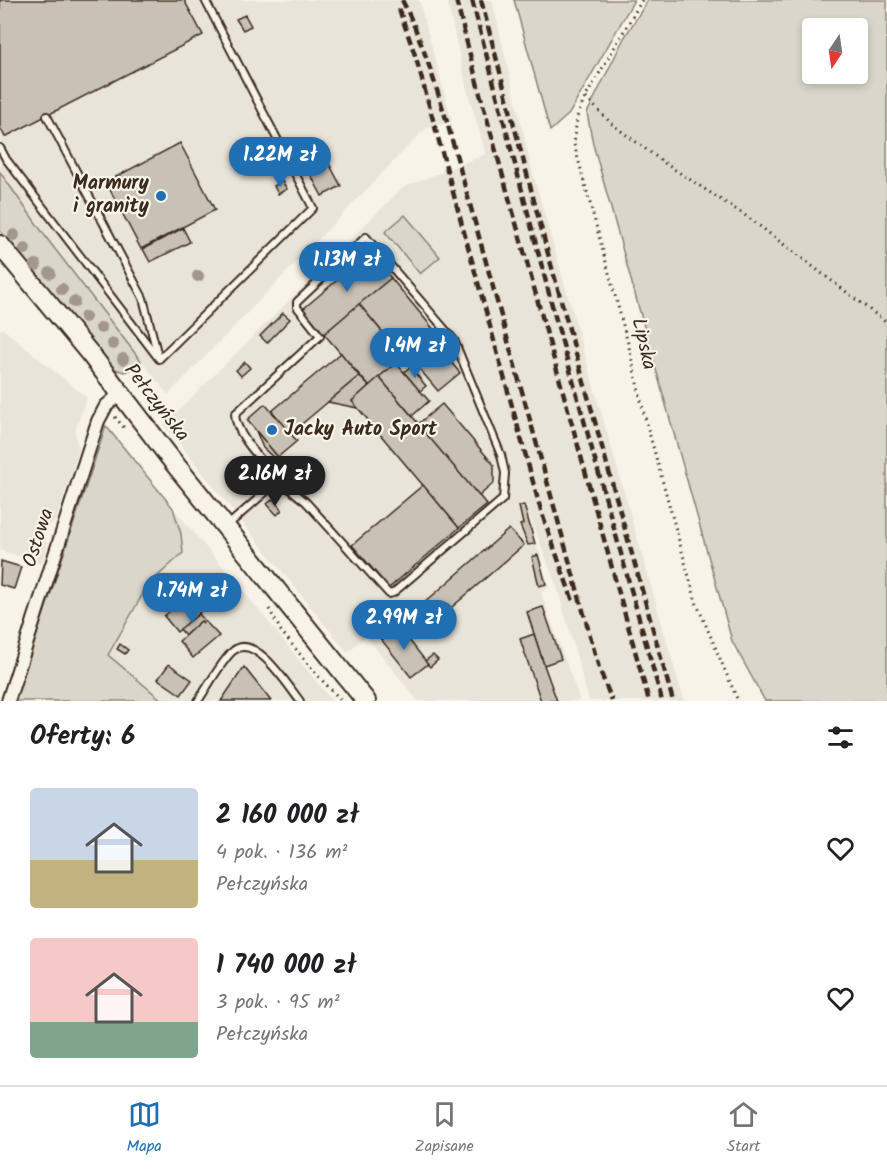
<!DOCTYPE html>
<html lang="pl">
<head>
<meta charset="utf-8">
<style>
  body { margin:0; font-family:Kalam,sans-serif; background:#f6f6f6; color:#202124; height:100vh; display:flex; flex-direction:column; font-size:22px; white-space:nowrap }
  * { box-sizing:border-box; margin:0 }
  p { font-size:20px; color:#757577 }
  .icon { flex:none; width:33px; height:33px; fill:none; stroke:currentColor; stroke-width:2; stroke-linecap:round; stroke-linejoin:round }
  .map { position:relative; height:701px; overflow:hidden }
  .side { display:flex; flex-direction:column; background:#fff; flex:1 }
  .side>* { flex:none }
  .needle { width:39px; rotate:193deg }
  .buttons { position:absolute; left:802px; top:18px; display:grid; gap:12px }
  .buttons a { display:grid; place-items:center; width:66px; height:66px; border-radius:6px; background:#fff; box-shadow:0 3px 9px #0003; font-size:30px }
  .price { position:absolute; translate:-50% -51px; padding:0 14px; border-radius:21px; background:#1f6fb2; color:#fff; font-size:20px; line-height:39px; filter:drop-shadow(0 2px 3px #0008) }
  .price::after { content:''; position:absolute; left:50%; top:36px; width:18px; height:14px; margin-left:-9px; background:inherit; clip-path:polygon(0 0,100% 0,50% 100%) }
  .price.on { background:#222; color:#fff }
  ul { padding:0; list-style:none }
  li { display:flex; align-items:center; gap:18px; height:150px; padding:0 30px }
  li span { display:grid; place-items:center; flex:none; width:168px; height:120px; border-radius:6px; color:#555 }
  li>.icon { margin-inline-start:auto }
  span .icon { width:72px; height:72px; fill:#fffc; stroke-width:1 }
  li b { font-size:26px }
  h2 { display:flex; justify-content:space-between; align-items:center; height:72px; padding:0 30px; font-size:26px }
  .dock { display:flex; justify-content:space-around; align-items:center; height:84px; border-top:2px solid #e0e0e0; background:#fff; font-size:16px; color:#757577 }
  .dock a { display:grid; justify-items:center; gap:3px }
  .dock .on { color:#1f6fb2 }
  .map>svg:first-child { display:block }
  .built { fill:#e9e4d9 }
  .green { fill:#dbd6cb; stroke:#8b8074; stroke-width:1.5; fill-rule:evenodd }
  .building { fill:#c8c1b6; stroke:#3b2a1e; stroke-width:1.5 }
  .lines { fill:none; stroke-linecap:round; stroke-linejoin:round }
  .service-casing { stroke:#3b2a1e; stroke-width:10 }
  .minor-casing { stroke:#3b2a1e; stroke-width:16 }
  .secondary-casing { stroke:#3b2a1e; stroke-width:22 }
  .path { stroke:#3b2a1e; stroke-width:3; stroke-dasharray:1.5 4.5; stroke-linecap:butt }
  .service { stroke:#f7f3e8; stroke-width:6 }
  .minor { stroke:#f7f3e8; stroke-width:12 }
  .secondary { stroke:#f7f3e8; stroke-width:18 }
  .rail { stroke:#3b2a1e; stroke-width:4.5; stroke-dasharray:9 4.5; stroke-linecap:butt }
  .tree { fill:#a1978c }
  .poi-dot { fill:#1f6fb2; stroke:#f7f3e8; stroke-width:2 }
  .labels { text-anchor:middle; dominant-baseline:central; stroke-width:4.5; stroke-linejoin:round; paint-order:stroke }
  .poi-label { font-size:20px; font-weight:bold; fill:#3b2a1e; stroke:#f7f3e8; text-anchor:end }
  .street-label { font-size:20px; fill:#3b2a1e; stroke:#f7f3e8 }
</style>
</head>
<body>
<div class="map">
<svg width="887" height="701" viewBox="0 0 887 701">
  <rect width="100%" height="100%" fill="#f7f3e8"/>
  <filter id="ink" filterUnits="userSpaceOnUse"><feTurbulence type="fractalNoise" baseFrequency=".0167" numOctaves="2"/><feDisplacementMap in="SourceGraphic" scale="12" xChannelSelector="R" yChannelSelector="G"/><feConvolveMatrix kernelMatrix="1 2 1 2 8 2 1 2 1" color-interpolation-filters="sRGB"/></filter>
  <g filter="url(#ink)">
    <g class="built">
      <polygon points="0,0 419,0 452,121 427,128 420,134 168,395 48,240 0,172"/>
      <polygon points="447,0 492,0 533,174 684,701 589,701 558,590 527,510 549,587 541,593 580,701 418,701 366,636 347,652 164,425 402,188 486,154 467,90"/>
      <polygon points="2,328 87,398 75,431 79,450 56,521 44,529 47,546 41,564 0,550 0,331"/>
      <polygon points="173,508 254,604 332,701 163,701 108,655 148,585 183,554 181,534"/>
    </g>
    <g class="green">
      <polygon points="514,0 634,0 569,114 550,131"/>
      <path d="M648,0H887V701H765L732,641L593,144L587,113L624,38ZM813,28H858V74H813Z"/>
      <polygon points="0,172 48,240 141,361 134,368 124,372 115,369 37,279 2,233 0,231"/>
      <polygon points="405,215 440,257 420,274 385,232"/>
      <polygon points="106,426 173,508 181,534 183,553 148,585 108,655 163,701 15,701"/>
    </g>
    <g class="building">
      <polygon points="0,0 184,0 203,35 5,137 0,127"/>
      <polygon points="245,15 251,26 243,30 236,19"/>
      <polygon points="180,143 215,210 141,249 106,182"/>
      <polygon points="325,156 341,186 322,196 306,166"/>
      <polygon points="282,181 287,189 278,194 274,186"/>
      <polygon points="183,228 190,242 150,262 143,249"/>
      <polygon points="369,253 391,278 324,334 303,309"/>
      <polygon points="391,278 435,331 403,357 359,304"/>
      <polygon points="359,304 403,357 369,386 324,334"/>
      <polygon points="283,313 290,319 267,343 260,336"/>
      <polygon points="429,336 460,373 438,391 407,354"/>
      <polygon points="341,353 359,376 291,433 272,411"/>
      <polygon points="245,362 250,368 241,376 236,370"/>
      <polygon points="396,363 429,401 412,416 379,377"/>
      <polygon points="410,367 426,386 420,391 404,372"/>
      <polygon points="359,376 369,386 352,401 358,408 328,402"/>
      <polygon points="379,377 487,505 459,528 352,401"/>
      <polygon points="265,404 297,441 278,457 247,420"/>
      <polygon points="442,404 494,465 494,483 479,496 418,424"/>
      <polygon points="256,431 278,457 275,459 263,448"/>
      <polygon points="423,485 459,528 389,588 352,545"/>
      <polygon points="273,499 282,510 277,515 267,504"/>
      <polygon points="524,505 535,544 528,545 520,525 523,524 519,506"/>
      <polygon points="509,529 524,545 430,626 416,610"/>
      <polygon points="538,555 546,584 539,586 532,557"/>
      <polygon points="1,561 21,567 14,589 0,585"/>
      <polygon points="187,597 200,613 177,632 164,616"/>
      <polygon points="543,607 561,659 544,665 527,612"/>
      <polygon points="199,614 205,621 203,623 201,621 185,635 180,629"/>
      <polygon points="201,621 203,623 205,621 219,636 193,658 179,641"/>
      <polygon points="397,625 428,664 411,677 380,638"/>
      <polygon points="534,634 544,665 557,701 541,701 520,639"/>
      <polygon points="120,644 128,650 125,654 117,649"/>
      <polygon points="433,655 438,660 430,667 425,661"/>
      <polygon points="169,664 192,680 181,695 158,679"/>
      <polygon points="244,667 271,701 221,701"/>
    </g>
    <g class="lines">
      <defs>
        <g id="service">
          <polyline points="47,116 143,298 158,356"/>
          <polyline points="0,148 6,159 159,359 313,208 205,0"/>
          <path d="M227,526L279,480L306,502L389,594L393,593L503,499L505,473L501,455L454,340L366,237L297,302V307L320,336L235,414C236,437 265,463 279,480"/>
          <path d="M198,701C207,688 222,660 233,651C255,632 288,686 300,701"/>
        </g>
        <polyline id="minor" points="8,701 98,421 106,406 120,394"/>
        <polyline id="secondary" points="0,245 91,355 174,463 366,701"/>
      </defs>
      <use href="#service" class="service-casing"/>
      <use href="#minor" class="minor-casing"/>
      <use href="#secondary" class="secondary-casing"/>
      <g class="path">
        <polyline points="642,0 585,98 577,117 574,144 629,347 644,414 696,602 738,701"/>
        <polyline points="586,98 613,125 666,164 749,218 887,323"/>
        <polyline points="115,417 126,430"/>
        <polyline points="269,609 281,631 317,675 342,701"/>
      </g>
      <use href="#service" class="service"/>
      <use href="#minor" class="minor"/>
      <use href="#secondary" class="secondary"/>
      <g class="rail">
        <path d="M402,0C422,39 434,81 447,122L599,668L612,701"/>
        <polyline points="456,0 479,90 649,701"/>
        <polyline points="472,0 553,309 662,701"/>
        <polyline points="481,0 547,250 673,701"/>
        <polyline points="399,9 416,58 541,511 574,604"/>
      </g>
    </g>
    <g class="tree">
      <circle cx="14" cy="235" r="6"/>
      <circle cx="25" cy="249" r="6"/>
      <circle cx="36" cy="265" r="6"/>
      <circle cx="50" cy="273" r="6"/>
      <circle cx="198" cy="276" r="6"/>
      <circle cx="62" cy="289" r="6"/>
      <circle cx="74" cy="302" r="6"/>
      <circle cx="85" cy="317" r="6"/>
      <circle cx="101" cy="328" r="6"/>
      <circle cx="113" cy="344" r="6"/>
      <circle cx="123" cy="359" r="6"/>
    </g>
  </g>
  <g class="poi-dot">
    <circle cx="161" cy="196" r="6"/>
    <circle cx="272" cy="430" r="6"/>
  </g>
  <g class="labels">
    <g class="poi-label">
      <text x="149" y="184">Marmury<tspan x="149" dy="23">i granity</tspan></text>
      <text x="284" y="430" text-anchor="start">Jacky Auto Sport</text>
    </g>
    <g class="street-label">
      <text transform="translate(643 344) rotate(77)">Lipska</text>
      <text transform="translate(156 403) rotate(52)">Pełczyńska</text>
      <text transform="translate(39 538) rotate(-72)">Ostowa</text>
    </g>
  </g>
</svg>
<div class="buttons">
<a><svg class="needle" viewBox="-14 -14 28 28"><path d="M0-13l5 13h-10z" fill="#e53935"/><path d="M0 13l5-13h-10z" fill="#757577"/></svg></a>
</div>
<b class="price" style="left:280px;top:188px">1.22M zł</b>
<b class="price" style="left:347px;top:293px">1.13M zł</b>
<b class="price" style="left:415px;top:379px">1.4M zł</b>
<b class="price on" style="left:275px;top:507px">2.16M zł</b>
<b class="price" style="left:192px;top:624px">1.74M zł</b>
<b class="price" style="left:404px;top:651px">2.99M zł</b>
</div>
<section class="side">
<h2>Oferty: 6<svg class="icon" aria-label="filters" viewBox="0 0 24 24"><path d="M4 7h16M4 17h16"/><circle cx="9" cy="7" r="2"/><circle cx="15" cy="17" r="2"/></svg></h2>
<ul>
<li><span style="background:linear-gradient(#c9d6e8 60%,#c2b280 0)"><svg class="icon" aria-label="home" viewBox="0 0 24 24"><path d="M3 11l9-7 9 7M6 9v11h12V9"/></svg></span><div><b>2 160 000 zł</b><p>4 pok. · 136 m²</p><p>Pełczyńska</p></div><svg class="icon" aria-label="heart" viewBox="0 0 24 24"><path d="M12 20l-8-8c-3-5 5-10 8-4 3-6 11-1 8 4z"/></svg></li>
<li><span style="background:linear-gradient(#f6c9c9 70%,#7fa58c 0)"><svg class="icon" aria-label="home" viewBox="0 0 24 24"><path d="M3 11l9-7 9 7M6 9v11h12V9"/></svg></span><div><b>1 740 000 zł</b><p>3 pok. · 95 m²</p><p>Pełczyńska</p></div><svg class="icon" aria-label="heart" viewBox="0 0 24 24"><path d="M12 20l-8-8c-3-5 5-10 8-4 3-6 11-1 8 4z"/></svg></li>
</ul>
</section>
<nav class="dock">
<a class="on"><svg class="icon" aria-label="map" viewBox="0 0 24 24"><path d="M3 6l6-2 6 2 6-2v14l-6 2-6-2-6 2zM9 4v14M15 6v14"/></svg>Mapa</a>
<a><svg class="icon" aria-label="saved" viewBox="0 0 24 24"><path d="M7 4h10v16l-5-4-5 4z"/></svg>Zapisane</a>
<a><svg class="icon" aria-label="home" viewBox="0 0 24 24"><path d="M3 11l9-7 9 7M6 9v11h12V9"/></svg>Start</a>
</nav>
</body>
</html>
